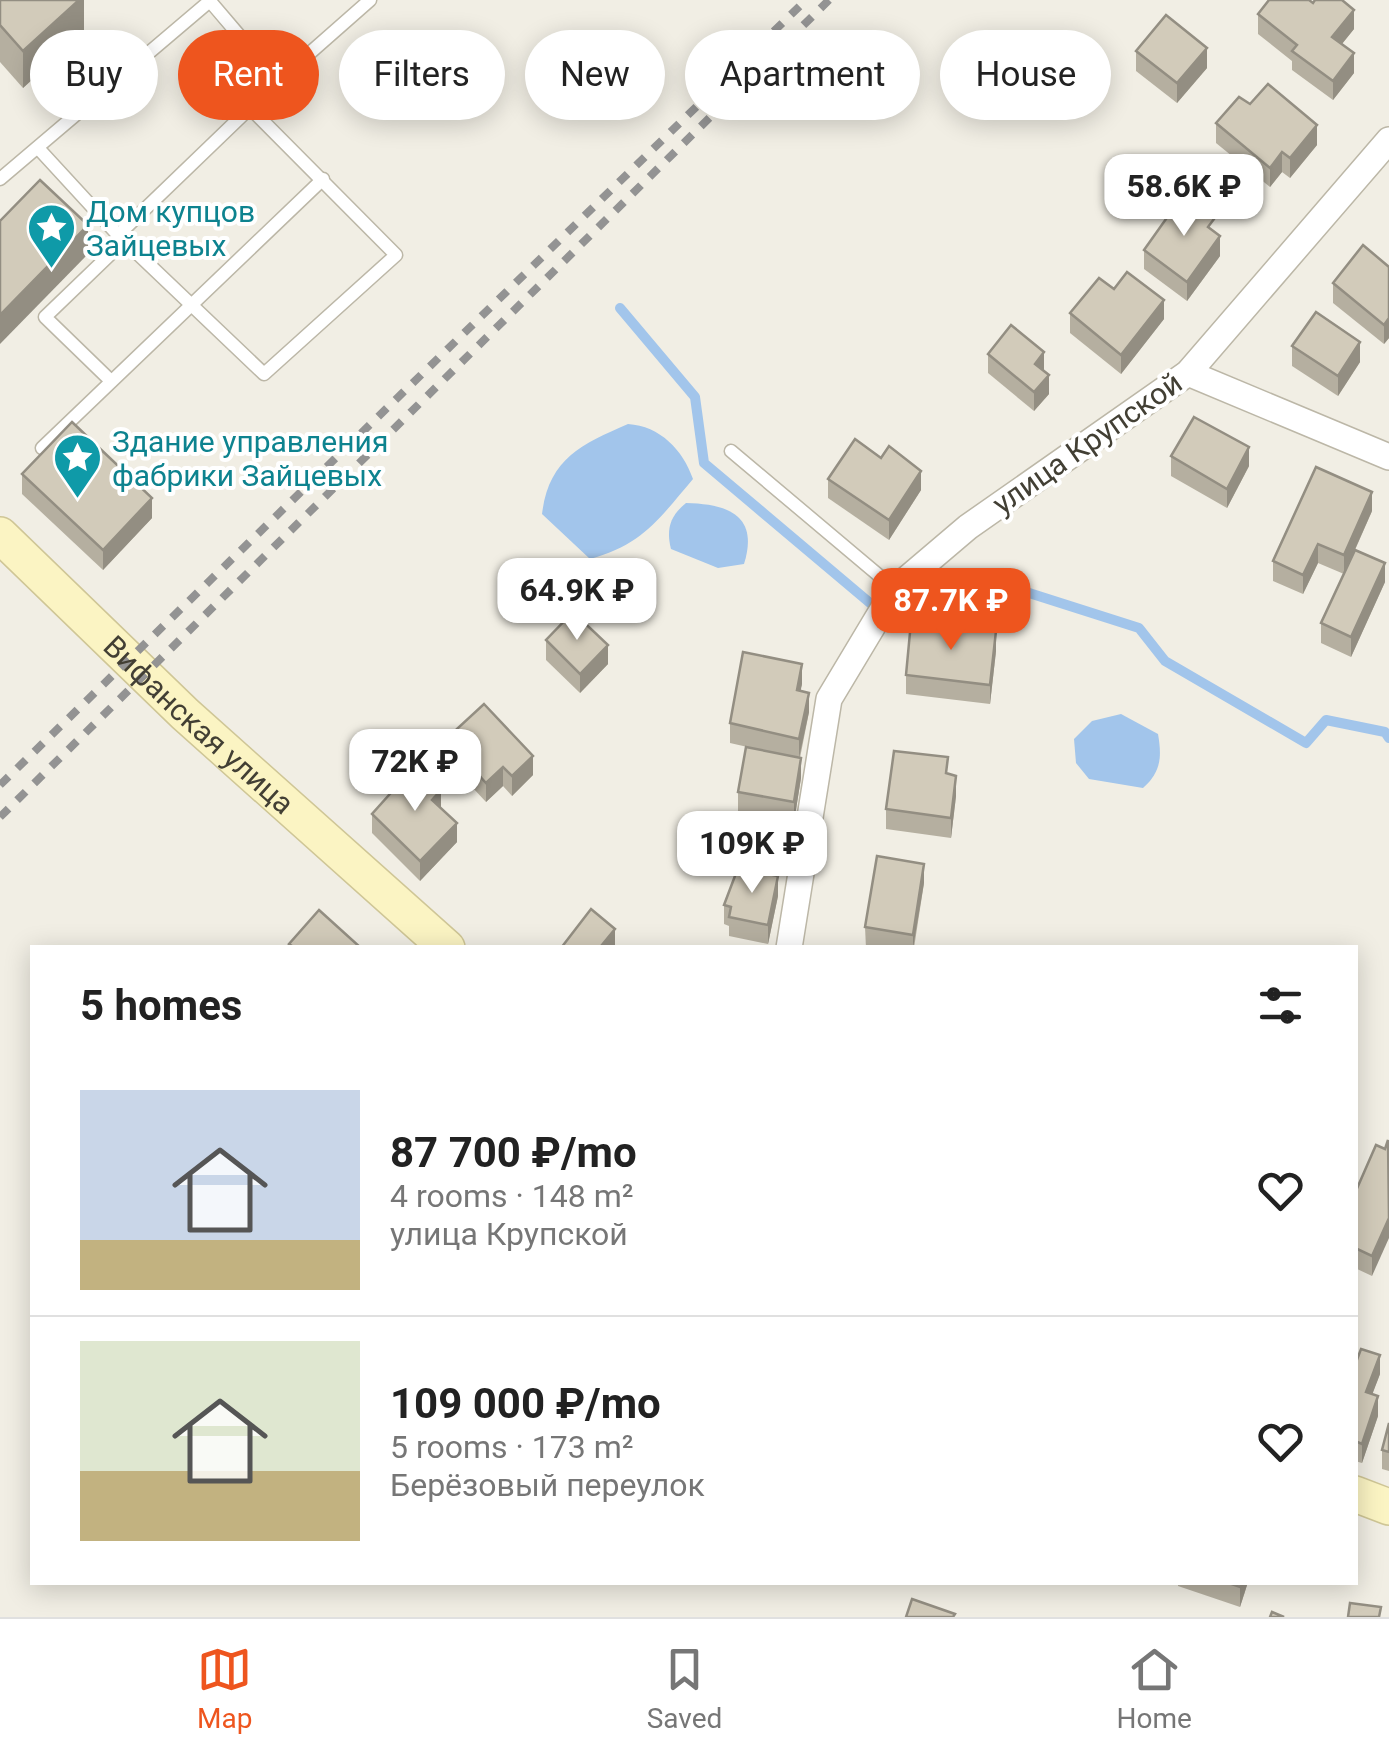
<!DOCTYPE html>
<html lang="en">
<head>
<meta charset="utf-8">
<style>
  body { margin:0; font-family:Roboto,sans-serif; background:#f2f2f2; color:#222; height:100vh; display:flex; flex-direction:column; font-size:38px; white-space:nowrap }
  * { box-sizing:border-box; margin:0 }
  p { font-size:32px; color:#767676 }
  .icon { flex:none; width:55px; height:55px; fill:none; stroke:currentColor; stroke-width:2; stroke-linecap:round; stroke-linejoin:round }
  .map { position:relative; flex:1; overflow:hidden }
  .panel { position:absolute; left:30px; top:945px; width:1328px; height:640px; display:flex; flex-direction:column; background:#fff; border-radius:0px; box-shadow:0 5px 25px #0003 }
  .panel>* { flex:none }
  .hud { position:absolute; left:30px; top:30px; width:1330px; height:90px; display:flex; gap:20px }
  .price { position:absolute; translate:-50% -85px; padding:0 22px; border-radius:20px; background:#fff; color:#222; font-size:32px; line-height:65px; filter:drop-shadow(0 2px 5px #0008) }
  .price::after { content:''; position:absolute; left:50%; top:60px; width:30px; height:22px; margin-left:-15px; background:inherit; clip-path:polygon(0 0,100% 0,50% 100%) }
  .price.current { background:#ee551e; color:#fff }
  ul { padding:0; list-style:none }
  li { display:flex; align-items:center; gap:30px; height:250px; padding:0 50px }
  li+li { border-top:2px solid #e0e0e0 }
  li span { display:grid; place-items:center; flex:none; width:280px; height:200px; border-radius:0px; color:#555 }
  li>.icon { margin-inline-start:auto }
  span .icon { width:120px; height:120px; fill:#fffc; stroke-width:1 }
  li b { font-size:42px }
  h2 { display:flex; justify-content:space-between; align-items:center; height:120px; padding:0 50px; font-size:42px }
  .chip { padding:0 35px; border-radius:45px; background:#fff; box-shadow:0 5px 25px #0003; font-size:35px; line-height:90px }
  .chip.current { background:#ee551e; color:#fff }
  .menu { display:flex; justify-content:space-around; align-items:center; height:140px; border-top:2px solid #e0e0e0; background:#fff; font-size:28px; color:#767676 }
  .menu a { display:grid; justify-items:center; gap:5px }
  .menu .current { color:#ee551e }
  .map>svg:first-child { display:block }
  .water { fill:#a2c5eb }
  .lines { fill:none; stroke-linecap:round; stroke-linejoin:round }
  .stream { stroke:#a2c5eb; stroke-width:10 }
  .service-casing { stroke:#bcb7a7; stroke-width:15 }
  .minor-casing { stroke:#bcb7a7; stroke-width:28 }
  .secondary-casing { stroke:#cfc696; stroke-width:38 }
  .service { stroke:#fff; stroke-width:12 }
  .minor { stroke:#fff; stroke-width:25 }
  .secondary { stroke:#fbf4c3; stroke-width:35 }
  .rail { stroke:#939393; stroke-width:8; stroke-dasharray:12 12; stroke-linecap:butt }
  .wall { fill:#b5afa0 }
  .shaded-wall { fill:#938e82 }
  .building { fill:#d2cbba; stroke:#938e82; stroke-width:2.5 }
  .labels { text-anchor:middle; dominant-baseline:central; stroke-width:8; stroke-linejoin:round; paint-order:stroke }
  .culture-label { font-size:30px; fill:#0d838f; stroke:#fff; text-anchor:start }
  .street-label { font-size:30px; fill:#423f34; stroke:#fff }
</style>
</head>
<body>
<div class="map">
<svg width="1389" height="1617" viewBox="0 0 1389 1617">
  <rect width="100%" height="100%" fill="#f1eee4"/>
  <g class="water">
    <path d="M628,424C660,426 683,450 693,479C659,519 642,545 590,559L542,514C549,459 580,445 628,424Z"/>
    <path d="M686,503C729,504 759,516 744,564L718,568L671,549C666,529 670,516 686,503Z"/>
    <path d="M1121,714L1158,734C1162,757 1161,772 1143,788L1089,779L1076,763L1074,739L1092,721Z"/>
  </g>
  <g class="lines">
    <g class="stream">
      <polyline points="620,308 695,397 704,463 870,603"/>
      <polyline points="911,614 928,619 982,586 1026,592 1139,628 1165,661 1306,743 1326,720 1385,732 1389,738"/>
    </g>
    <defs>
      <g id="service">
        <polyline points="209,0 278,81"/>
        <polyline points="38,148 118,235 278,81 370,0"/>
        <polyline points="0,179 211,0"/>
        <polyline points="118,235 264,374 396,255 250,108"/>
        <polyline points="111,381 45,317 124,241"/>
        <polyline points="42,448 323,179"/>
        <polyline points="731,451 895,589"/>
      </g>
      <g id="minor">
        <polyline points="1188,373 1389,457"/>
        <polyline points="789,948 829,699 895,589 968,527 1188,373 1389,140"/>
      </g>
      <g id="secondary">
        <path id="s1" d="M0,535L185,714L447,948"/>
        <polyline points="1355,1494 1389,1507"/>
      </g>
    </defs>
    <use href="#service" class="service-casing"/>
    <use href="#minor" class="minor-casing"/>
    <use href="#secondary" class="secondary-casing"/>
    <use href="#service" class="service"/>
    <use href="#minor" class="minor"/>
    <use href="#secondary" class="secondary"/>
    <g class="rail">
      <polyline points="0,785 806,0"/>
      <polyline points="0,817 829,0"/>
    </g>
  </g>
  <g class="wall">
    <polygon points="0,0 84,0 84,32 23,88 0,62"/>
    <polygon points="1258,14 1354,29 1342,44 1354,73 1333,100 1292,70 1292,61 1258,34"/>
    <polygon points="1136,51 1207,68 1177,103 1136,71"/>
    <polygon points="1250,104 1317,145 1290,178 1282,172 1270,187 1216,143 1216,123"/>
    <polygon points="1144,250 1220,256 1187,301 1144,269"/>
    <polygon points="1389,267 1389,338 1384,344 1333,303 1333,283"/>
    <polygon points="1114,289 1164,319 1121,374 1070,333 1070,313"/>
    <polygon points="1292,346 1360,362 1338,396 1292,366"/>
    <polygon points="988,354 1044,371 1049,394 1034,411 988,373"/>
    <polygon points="1171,456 1249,466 1227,508 1171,476"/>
    <polygon points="22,474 152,518 103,570 22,494"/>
    <polygon points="828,479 921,490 889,540 828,498"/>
    <polygon points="1372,511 1355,550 1385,582 1351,657 1321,643 1321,623 1344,574 1318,563 1303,594 1273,581 1273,561"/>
    <polygon points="546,640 608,664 580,693 546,660"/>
    <polygon points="996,651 990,704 906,694 906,675"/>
    <polygon points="802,684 800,691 809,712 800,758 801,778 794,822 738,812 738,792 770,752 730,743 730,723"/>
    <polygon points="446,739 533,775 512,796 503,786 486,802 446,759"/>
    <polygon points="948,774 956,796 951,838 886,829 886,809"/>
    <polygon points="441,808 457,842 420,881 372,833 372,814"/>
    <polygon points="924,883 914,948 866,948 865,927"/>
    <polygon points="778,896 768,944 729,936 729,926 724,924 724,905"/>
    <polygon points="1376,1145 1372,1276 1355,1268 1355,1193"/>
    <polygon points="1355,1365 1380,1374 1372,1394 1378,1416 1362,1463 1355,1461"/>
    <polygon points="1389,1423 1389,1471 1382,1469 1382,1450"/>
    <polygon points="1178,1582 1248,1582 1240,1607 1178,1586"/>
  </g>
  <g class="shaded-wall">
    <polygon points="79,0 84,0 84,32 23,88 23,51"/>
    <polygon points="1354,10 1354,29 1332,56 1332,37"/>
    <polygon points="1207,48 1207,68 1177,103 1177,83"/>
    <polygon points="1354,53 1354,73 1333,100 1333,81"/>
    <polygon points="1317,125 1317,145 1290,178 1290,158"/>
    <polygon points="1282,152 1282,172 1270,187 1270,168"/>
    <polygon points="88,225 88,254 0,344 0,315"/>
    <polygon points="1220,236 1220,256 1187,301 1187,282"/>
    <polygon points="1164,300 1164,319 1121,374 1121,355"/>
    <polygon points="1389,318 1389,338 1384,344 1384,325"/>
    <polygon points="1360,342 1360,362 1338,396 1338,376"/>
    <polygon points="1044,352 1044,371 1035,364"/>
    <polygon points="1049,375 1049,394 1034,411 1034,392"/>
    <polygon points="1249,447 1249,466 1227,508 1227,489"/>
    <polygon points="921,471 921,490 889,540 889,520"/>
    <polygon points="1372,492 1372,511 1344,574 1344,555"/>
    <polygon points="152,498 152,518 103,570 103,550"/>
    <polygon points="1318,544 1318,563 1303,594 1303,575"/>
    <polygon points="1385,563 1385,582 1351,657 1351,637"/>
    <polygon points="996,631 996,651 990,704 990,685"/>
    <polygon points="608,645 608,664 580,693 580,674"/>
    <polygon points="802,664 802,684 797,709 797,690"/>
    <polygon points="809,693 809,712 799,758 799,739"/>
    <polygon points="533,756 533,775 512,796 512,776"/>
    <polygon points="801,758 801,778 794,822 794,802"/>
    <polygon points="503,767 503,786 486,802 486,783"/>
    <polygon points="956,776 956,796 951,838 951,818"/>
    <polygon points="441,790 441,810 432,800"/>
    <polygon points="457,823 457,842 420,881 420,861"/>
    <polygon points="924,864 924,883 913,948 913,935"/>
    <polygon points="778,876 778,896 768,944 768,925"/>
    <polygon points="615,929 615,948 602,948 602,945"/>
    <polygon points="1389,1218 1389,1238 1372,1276 1372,1256"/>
    <polygon points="1380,1355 1380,1374 1366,1411 1366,1392"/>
    <polygon points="1378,1396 1378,1416 1362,1463 1362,1444"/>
    <polygon points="1242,1582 1248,1582 1240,1607 1240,1587"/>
  </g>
  <g class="building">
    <polygon points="0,0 79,0 23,51 0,25"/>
    <polygon points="1269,0 1309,0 1313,3 1315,0 1342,0 1354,10 1332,37 1354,53 1333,81 1292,51 1297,45 1258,14"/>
    <polygon points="1166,15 1207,48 1177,83 1136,51"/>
    <polygon points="1268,84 1317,125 1290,158 1282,152 1270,168 1216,123 1239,97 1250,104"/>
    <polygon points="40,180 88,225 0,315 0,221"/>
    <polygon points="1183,195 1214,219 1208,227 1220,236 1187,282 1144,250"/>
    <polygon points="1363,245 1389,267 1389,318 1384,325 1333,283"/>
    <polygon points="1127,272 1164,300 1121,355 1070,313 1099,278 1114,289"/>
    <polygon points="1316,312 1360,342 1338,376 1292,346"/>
    <polygon points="1011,325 1044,352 1035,364 1049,375 1034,392 988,354"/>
    <polygon points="1194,417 1249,447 1227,489 1171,456"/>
    <polygon points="72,422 152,498 103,550 22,474"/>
    <polygon points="855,439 881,458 889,446 921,471 889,520 828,479"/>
    <polygon points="1316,467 1372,492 1344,555 1318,544 1303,575 1273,561"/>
    <polygon points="1355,550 1385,563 1351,637 1321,623"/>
    <polygon points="573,612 608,645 580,674 546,640"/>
    <polygon points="911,622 996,631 990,685 906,675"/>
    <polygon points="743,652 802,664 797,690 809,693 799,739 730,723"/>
    <polygon points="484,704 533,756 512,776 503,767 486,783 446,739"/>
    <polygon points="746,747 801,758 794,802 738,792"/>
    <polygon points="894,751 948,757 946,773 956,776 951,818 886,809"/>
    <polygon points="415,766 441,790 432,800 457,823 420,861 372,814"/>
    <polygon points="877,856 924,864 913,935 865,927"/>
    <polygon points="738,868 778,876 768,925 729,917 731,907 724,905"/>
    <polygon points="591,909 615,929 602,945 605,948 561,948"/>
    <polygon points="319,910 361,948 295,948 289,944"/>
    <polygon points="1388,1140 1389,1218 1372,1256 1355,1248 1355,1193 1376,1145 1385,1149"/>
    <polygon points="1361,1349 1380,1355 1366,1392 1378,1396 1362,1444 1355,1441 1355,1365"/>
    <polygon points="1389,1423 1389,1452 1382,1450"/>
    <polygon points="1226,1582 1242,1582 1240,1587"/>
    <polygon points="912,1599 955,1614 953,1617 906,1617"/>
    <polygon points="1350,1603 1381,1607 1379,1617 1348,1617"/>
    <polygon points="1272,1612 1284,1617 1270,1617"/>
  </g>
  <defs>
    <symbol id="sight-pin" viewBox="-11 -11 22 30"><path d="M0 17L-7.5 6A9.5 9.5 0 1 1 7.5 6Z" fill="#0f9aa8" stroke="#fff"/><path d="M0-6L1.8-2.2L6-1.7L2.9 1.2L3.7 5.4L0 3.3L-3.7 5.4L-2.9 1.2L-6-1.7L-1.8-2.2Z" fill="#fff"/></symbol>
  </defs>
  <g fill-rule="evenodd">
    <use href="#sight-pin" x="24" y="200" width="55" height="75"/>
    <use href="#sight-pin" x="50" y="430" width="55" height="75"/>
  </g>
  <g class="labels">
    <g class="culture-label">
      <text x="86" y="211">Дом купцов<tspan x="86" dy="34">Зайцевых</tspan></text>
      <text x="112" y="441">Здание управления<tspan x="112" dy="34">фабрики Зайцевых</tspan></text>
    </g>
    <g class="street-label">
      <text transform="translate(1087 443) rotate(-35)">улица Крупской</text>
      <text stroke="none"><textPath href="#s1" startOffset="275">Вифанская улица</textPath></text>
    </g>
  </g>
</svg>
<b class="price" style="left:1184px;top:239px">58.6K ₽</b>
<b class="price" style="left:577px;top:643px">64.9K ₽</b>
<b class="price current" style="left:951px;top:653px">87.7K ₽</b>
<b class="price" style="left:415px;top:814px">72K ₽</b>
<b class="price" style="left:752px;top:896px">109K ₽</b>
<div class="hud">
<a class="chip">Buy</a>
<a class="chip current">Rent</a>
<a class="chip">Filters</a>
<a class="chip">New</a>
<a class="chip">Apartment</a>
<a class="chip">House</a>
</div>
<section class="panel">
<h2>5 homes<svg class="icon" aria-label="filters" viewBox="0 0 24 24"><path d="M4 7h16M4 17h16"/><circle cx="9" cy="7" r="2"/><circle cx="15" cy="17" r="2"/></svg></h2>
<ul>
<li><span style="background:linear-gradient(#c9d6e8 75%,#c2b280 0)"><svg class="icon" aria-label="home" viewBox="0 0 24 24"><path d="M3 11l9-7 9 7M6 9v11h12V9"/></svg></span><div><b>87 700 ₽/mo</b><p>4 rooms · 148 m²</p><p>улица Крупской</p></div><svg class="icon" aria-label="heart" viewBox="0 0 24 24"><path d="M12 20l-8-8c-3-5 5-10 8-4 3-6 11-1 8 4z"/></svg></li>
<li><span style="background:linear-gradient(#dfe7d0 65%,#c2b280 0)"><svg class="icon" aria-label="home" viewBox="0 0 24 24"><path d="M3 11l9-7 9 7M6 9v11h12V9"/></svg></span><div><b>109 000 ₽/mo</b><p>5 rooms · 173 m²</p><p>Берёзовый переулок</p></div><svg class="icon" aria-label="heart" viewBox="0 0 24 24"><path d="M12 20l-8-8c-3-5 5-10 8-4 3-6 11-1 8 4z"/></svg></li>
</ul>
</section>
</div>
<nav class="menu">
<a class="current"><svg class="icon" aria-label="map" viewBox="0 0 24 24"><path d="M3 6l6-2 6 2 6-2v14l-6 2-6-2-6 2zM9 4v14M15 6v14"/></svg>Map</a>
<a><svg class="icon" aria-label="saved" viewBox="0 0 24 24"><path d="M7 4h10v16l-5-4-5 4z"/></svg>Saved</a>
<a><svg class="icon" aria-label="home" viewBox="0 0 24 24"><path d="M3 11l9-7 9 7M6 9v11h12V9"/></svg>Home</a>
</nav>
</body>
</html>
